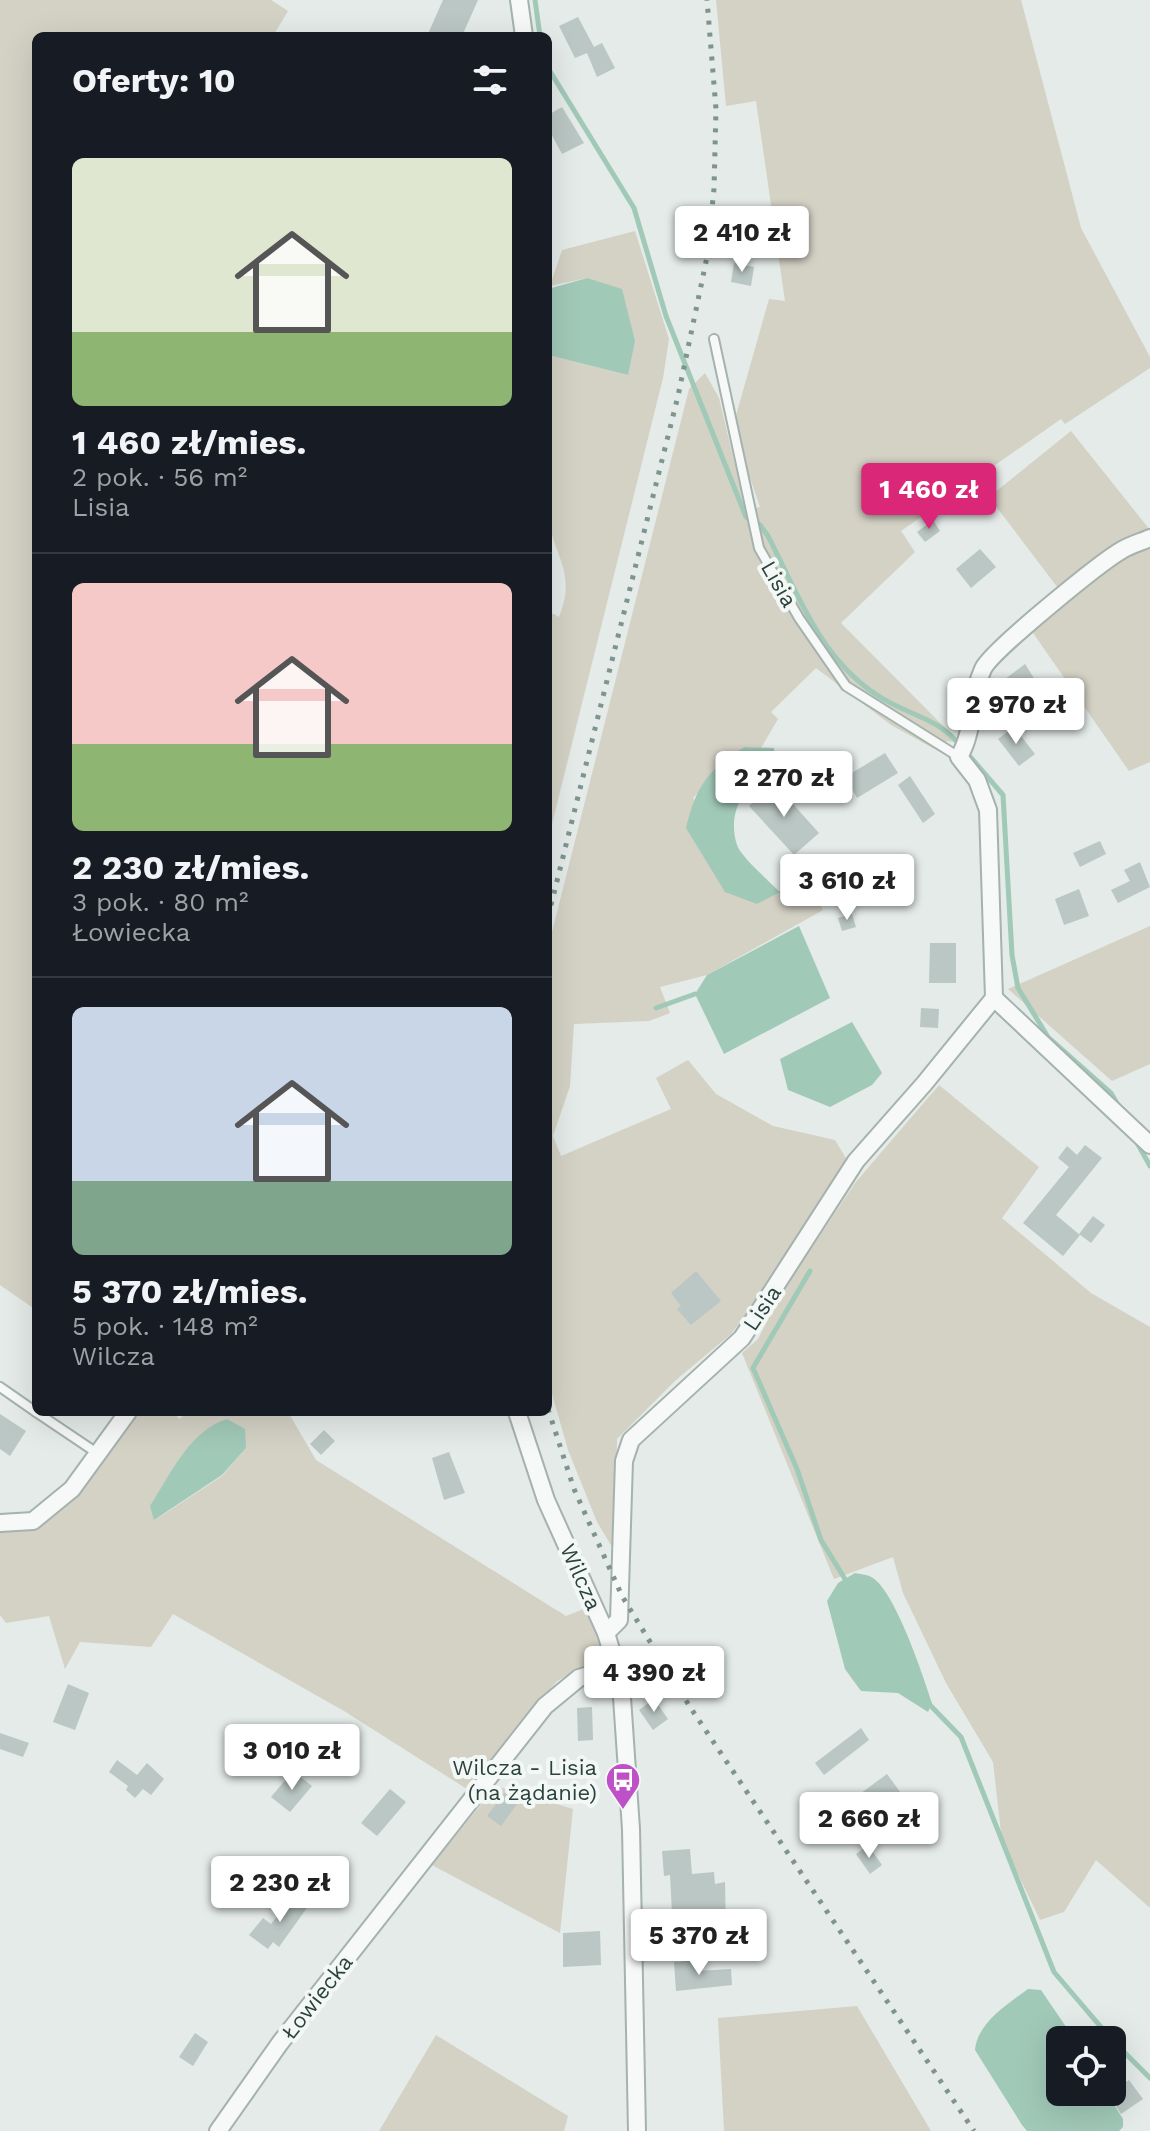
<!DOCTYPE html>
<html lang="pl">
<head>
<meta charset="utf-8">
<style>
  body { margin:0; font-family:"Work Sans",sans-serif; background:#242831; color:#f1f3f6; height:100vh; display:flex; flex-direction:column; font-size:30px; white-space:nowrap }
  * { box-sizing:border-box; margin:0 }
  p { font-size:26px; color:#9ea1a6 }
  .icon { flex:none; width:44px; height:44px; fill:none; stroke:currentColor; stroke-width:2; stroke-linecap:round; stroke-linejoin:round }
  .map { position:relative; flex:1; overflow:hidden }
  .sheet { position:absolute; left:32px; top:32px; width:520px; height:1384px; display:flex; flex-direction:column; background:#171b24; border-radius:12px; box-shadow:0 8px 32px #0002 }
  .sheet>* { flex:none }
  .controls { position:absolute; left:1046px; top:2026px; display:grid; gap:16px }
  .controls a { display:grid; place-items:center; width:80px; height:80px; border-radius:12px; background:#171b24; box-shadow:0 8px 32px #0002; font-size:40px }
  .price { position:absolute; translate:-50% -68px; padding:0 18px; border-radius:8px; background:#fff; color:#222; font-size:26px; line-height:52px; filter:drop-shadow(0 2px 4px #0008) }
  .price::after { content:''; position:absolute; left:50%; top:48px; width:24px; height:18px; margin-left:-12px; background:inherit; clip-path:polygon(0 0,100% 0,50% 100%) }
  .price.selected { background:#db2777; color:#fff }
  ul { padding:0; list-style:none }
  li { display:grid; align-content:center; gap:16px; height:424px; padding:0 40px }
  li+li { border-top:2px solid #363941 }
  li span { display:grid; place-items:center; height:248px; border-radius:12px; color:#555 }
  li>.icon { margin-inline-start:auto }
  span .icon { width:144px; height:144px; fill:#fffc; stroke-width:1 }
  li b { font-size:34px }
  h2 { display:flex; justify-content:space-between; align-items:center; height:96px; padding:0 40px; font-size:34px }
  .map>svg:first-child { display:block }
  .green { fill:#d4d1c5; fill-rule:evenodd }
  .water { fill:#a1c9b8 }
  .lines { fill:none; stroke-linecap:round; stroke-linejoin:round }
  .stream { stroke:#a1c9b8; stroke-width:5 }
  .building { fill:#bbc7c4 }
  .service-casing { stroke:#a5b2ae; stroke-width:12 }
  .minor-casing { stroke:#a5b2ae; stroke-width:20 }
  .service { stroke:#f6f9f8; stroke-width:8 }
  .minor { stroke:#f6f9f8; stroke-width:16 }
  .rail { stroke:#7e948d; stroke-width:5; stroke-dasharray:4 8; stroke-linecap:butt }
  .labels { text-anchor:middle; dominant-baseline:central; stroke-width:8; stroke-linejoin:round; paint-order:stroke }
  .street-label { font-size:22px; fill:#2c423c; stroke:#f3f8f6 }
  .poi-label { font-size:22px; fill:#2c423c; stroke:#f3f8f6; text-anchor:end }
</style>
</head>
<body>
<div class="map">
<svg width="1150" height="2131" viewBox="0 0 1150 2131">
  <rect width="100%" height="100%" fill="#e4ebe8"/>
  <g class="green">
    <polygon points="0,0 271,0 288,11 273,36 36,36 36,1310 0,1285"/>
    <polygon points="716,0 1021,0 1081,228 1150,357 1150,368 1065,424 1061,419 901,531 915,552 841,623 960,743 947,741 940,752 891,725 816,668 771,712 778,719 761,748 744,747 693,798 757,904 803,877 823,910 707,975 660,987 670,1013 649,1021 574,1024 570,1086 553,1136 561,1156 671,1109 656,1078 688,1060 716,1094 773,1126 835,1140 847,1160 771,1282 731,1334 676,1380 617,1439 615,1552 597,1522 568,1450 548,1380 548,948 689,389 705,373 719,398 746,511 760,507 744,460 735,419 769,299 785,301 756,101 726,106"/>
    <path d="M635,231L669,339L663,378L548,840V611L559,617C577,572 554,558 548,516C542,470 548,403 548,355L628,375L587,278L550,286L562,250Z"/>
    <polygon points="1071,431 1150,530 1150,762 1129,771 1024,620 1061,592 989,497"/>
    <polygon points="1150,926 1150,1064 1112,1081 1008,989"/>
    <polygon points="939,1085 1039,1167 1002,1218 1091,1293 1150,1327 1150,1908 1096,1860 1064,1912 1040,1920 1002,1841 993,1762 946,1683 903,1593 893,1557 834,1579 742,1353 758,1339 780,1295 855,1183"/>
    <path d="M135,1412H173L179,1419L189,1412H288L316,1460L566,1616L584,1609L603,1646L601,1657L557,1681L467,1789L344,1711L173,1614L151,1647L80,1642L65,1669L49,1616L6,1623L0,1615V1529L75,1494L102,1462ZM246,1448L222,1476L155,1520Z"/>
    <polygon points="496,1786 573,1809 560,1933 432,1865"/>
    <polygon points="857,2006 931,2131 724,2131 718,2018"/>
    <polygon points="436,2035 568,2116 564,2131 379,2131"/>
  </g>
  <g class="water">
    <polygon points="587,278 622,289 635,341 628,375 548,355 548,289"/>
    <path d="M744,747L774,748L776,768C746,781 726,811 737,845C741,857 770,882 780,892L757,904L725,892L686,828C696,786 708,770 744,747Z"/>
    <polygon points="799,926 830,998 724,1054 695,994 707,975"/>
    <polygon points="852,1022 882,1073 872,1085 830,1107 788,1090 780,1059"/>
    <path d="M227,1419L245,1429L246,1448L222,1475L154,1520L150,1506C170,1475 190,1430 227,1419Z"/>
    <path d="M855,1573C860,1574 869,1575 873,1578C896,1594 923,1675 932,1703L928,1712L898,1693L861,1691L845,1669L827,1601L838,1583Z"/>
    <path d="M1028,1989L1041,1990L1075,2040H1060V2092H1106L1123,2119V2127L1119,2131H1027L1022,2125L975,2050C977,2023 1008,2004 1028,1989Z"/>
  </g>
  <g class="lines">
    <g class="stream">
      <polyline points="535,0 540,36"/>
      <path d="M548,68L634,208L666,316L746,517L760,525L768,536C798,594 820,658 877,695C908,716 934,715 960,745"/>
      <polyline points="967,753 1003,795 1012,955 1018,988 1048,1037 1111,1093 1118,1105"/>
      <polyline points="656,1008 695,994"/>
      <polyline points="1135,1139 1150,1166"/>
      <polyline points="810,1271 753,1368 797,1469 821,1540 848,1584"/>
      <polyline points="927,1702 961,1737 1054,1972 1112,2040"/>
      <polyline points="1112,2040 1150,2078"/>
    </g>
  </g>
  <g class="building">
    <polygon points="443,0 478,0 462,36 427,36"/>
    <polygon points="578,17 594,47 602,43 615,68 597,77 587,53 575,58 559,26"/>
    <polygon points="562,107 584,143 562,154 548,128 548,115"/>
    <polygon points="734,263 754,267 751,286 731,282"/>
    <polygon points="933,520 940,531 925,542 917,532"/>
    <polygon points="980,549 996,567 971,588 956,569"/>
    <polygon points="1025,664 1037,683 998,715 985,700 987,693"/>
    <polygon points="1014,727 1035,754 1019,766 998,739"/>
    <polygon points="800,751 810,759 797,774 787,766"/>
    <polygon points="885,753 898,773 857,798 845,777"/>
    <polygon points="910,776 935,814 923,823 898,785"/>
    <polygon points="774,783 819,833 794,855 749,806"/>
    <polygon points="1100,841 1106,854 1080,867 1073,853"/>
    <polygon points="1140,862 1150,887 1118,903 1111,890 1130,881 1124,870"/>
    <polygon points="1079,889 1089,916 1064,925 1055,899"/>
    <polygon points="852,914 856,927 842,931 838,918"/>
    <polygon points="930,943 956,943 956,983 929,983"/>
    <polygon points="921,1008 939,1009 938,1028 920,1027"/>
    <polygon points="1085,1145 1102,1158 1056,1215 1080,1235 1063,1256 1023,1223 1069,1167 1058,1158 1067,1146 1077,1155"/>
    <polygon points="1093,1216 1105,1225 1091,1243 1079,1234"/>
    <polygon points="696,1271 721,1301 691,1325 677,1309 681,1306 671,1293"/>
    <polygon points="0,1414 26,1431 10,1456 0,1449"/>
    <polygon points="324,1430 335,1441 321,1455 310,1444"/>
    <polygon points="449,1452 465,1493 444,1500 432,1458"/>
    <polygon points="68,1684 89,1693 75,1730 53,1722"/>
    <polygon points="654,1699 668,1719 653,1730 639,1710"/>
    <polygon points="592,1707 593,1740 578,1741 577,1708"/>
    <polygon points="861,1728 869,1740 824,1775 815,1763"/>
    <polygon points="0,1733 29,1743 23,1757 0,1749"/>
    <polygon points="117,1760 137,1775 147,1763 164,1779 151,1795 143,1789 135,1798 126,1790 128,1786 109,1772"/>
    <polygon points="293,1771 312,1786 290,1812 271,1797"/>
    <polygon points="887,1774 914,1811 897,1823 884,1805 859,1823 845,1805"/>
    <polygon points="390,1789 406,1802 377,1836 361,1823"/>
    <polygon points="507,1790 520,1800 501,1826 487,1816"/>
    <polygon points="868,1845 882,1865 870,1874 856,1854"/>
    <polygon points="690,1849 692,1874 714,1872 715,1884 725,1882 726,1927 673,1932 670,1875 664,1876 662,1851"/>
    <polygon points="295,1895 309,1905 279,1947 273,1942 268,1949 249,1935 263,1918 271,1924"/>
    <polygon points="600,1931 601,1965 563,1967 563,1933"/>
    <polygon points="697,1960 697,1971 731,1969 732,1985 676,1991 674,1962"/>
    <polygon points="195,2033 208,2042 193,2066 179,2057"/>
    <polygon points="1129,2080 1143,2099 1121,2114 1108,2094"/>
  </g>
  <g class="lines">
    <defs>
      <g id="service">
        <polyline points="714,339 759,548 799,618 846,686 959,757"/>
        <polyline points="0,1387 36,1412"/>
        <polyline points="36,1412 97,1453"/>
      </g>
      <g id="minor">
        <polyline points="519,0 524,36"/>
        <polyline points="994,998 1150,1145"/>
        <polyline points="517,1412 546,1500 606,1633 621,1683 631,1829 637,2131"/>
        <polyline points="0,1523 33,1521 72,1489 128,1412"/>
        <path d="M606,1633L619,1620L624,1461L631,1440L742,1338L856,1161L924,1084L994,998L988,810L977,780L959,757C975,730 970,697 983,669C991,651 1101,562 1122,550C1130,545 1141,542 1150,538"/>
        <polyline points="218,2131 280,2043 545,1706 579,1678 618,1666"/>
      </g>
    </defs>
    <use href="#service" class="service-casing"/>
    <use href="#minor" class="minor-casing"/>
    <use href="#service" class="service"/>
    <use href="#minor" class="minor"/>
    <g class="rail">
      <polyline points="548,917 678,396 707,257 714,189 716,109 707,0"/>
      <polyline points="548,1409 574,1489 622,1596 690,1707 974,2131"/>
    </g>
  </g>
  <defs>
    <symbol id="bus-pin" viewBox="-11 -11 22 30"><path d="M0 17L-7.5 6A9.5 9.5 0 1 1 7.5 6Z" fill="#be50c8" stroke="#f3f8f6"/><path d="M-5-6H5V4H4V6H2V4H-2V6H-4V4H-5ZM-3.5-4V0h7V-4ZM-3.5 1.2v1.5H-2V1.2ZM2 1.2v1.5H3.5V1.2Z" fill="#fff"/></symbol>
  </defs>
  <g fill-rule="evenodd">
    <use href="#bus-pin" x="603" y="1760" width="40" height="54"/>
  </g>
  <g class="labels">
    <g class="street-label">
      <text transform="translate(779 584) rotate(60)">Lisia</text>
      <text transform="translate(762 1308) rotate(-56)">Lisia</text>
      <text transform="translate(581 1577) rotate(66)">Wilcza</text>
      <text transform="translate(317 1997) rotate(-52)">Łowiecka</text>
    </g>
    <g class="poi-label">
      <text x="597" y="1767">Wilcza - Lisia<tspan x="597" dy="25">(na żądanie)</tspan></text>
    </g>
  </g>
</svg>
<div class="controls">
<a><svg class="icon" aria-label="locate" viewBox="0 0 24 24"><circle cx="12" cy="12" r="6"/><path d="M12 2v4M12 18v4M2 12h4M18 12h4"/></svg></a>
</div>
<b class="price" style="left:742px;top:274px">2 410 zł</b>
<b class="price selected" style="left:929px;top:531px">1 460 zł</b>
<b class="price" style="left:1016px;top:746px">2 970 zł</b>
<b class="price" style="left:784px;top:819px">2 270 zł</b>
<b class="price" style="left:847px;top:922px">3 610 zł</b>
<b class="price" style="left:654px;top:1714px">4 390 zł</b>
<b class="price" style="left:292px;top:1792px">3 010 zł</b>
<b class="price" style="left:869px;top:1860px">2 660 zł</b>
<b class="price" style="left:280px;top:1924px">2 230 zł</b>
<b class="price" style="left:699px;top:1977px">5 370 zł</b>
<section class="sheet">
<h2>Oferty: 10<svg class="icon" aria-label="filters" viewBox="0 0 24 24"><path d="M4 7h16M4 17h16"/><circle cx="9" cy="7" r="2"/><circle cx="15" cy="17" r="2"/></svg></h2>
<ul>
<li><span style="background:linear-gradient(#dfe7d0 70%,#8fb573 0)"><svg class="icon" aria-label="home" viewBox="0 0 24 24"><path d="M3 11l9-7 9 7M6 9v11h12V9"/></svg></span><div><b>1 460 zł/mies.</b><p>2 pok. · 56 m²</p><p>Lisia</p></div></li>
<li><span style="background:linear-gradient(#f6c9c9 65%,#8fb573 0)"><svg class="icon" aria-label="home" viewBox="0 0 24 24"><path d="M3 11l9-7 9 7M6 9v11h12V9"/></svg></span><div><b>2 230 zł/mies.</b><p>3 pok. · 80 m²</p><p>Łowiecka</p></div></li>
<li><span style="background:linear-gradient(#c9d6e8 70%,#7fa58c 0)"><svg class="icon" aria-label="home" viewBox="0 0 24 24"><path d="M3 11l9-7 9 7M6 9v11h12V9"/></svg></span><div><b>5 370 zł/mies.</b><p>5 pok. · 148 m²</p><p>Wilcza</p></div></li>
</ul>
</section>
</div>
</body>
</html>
